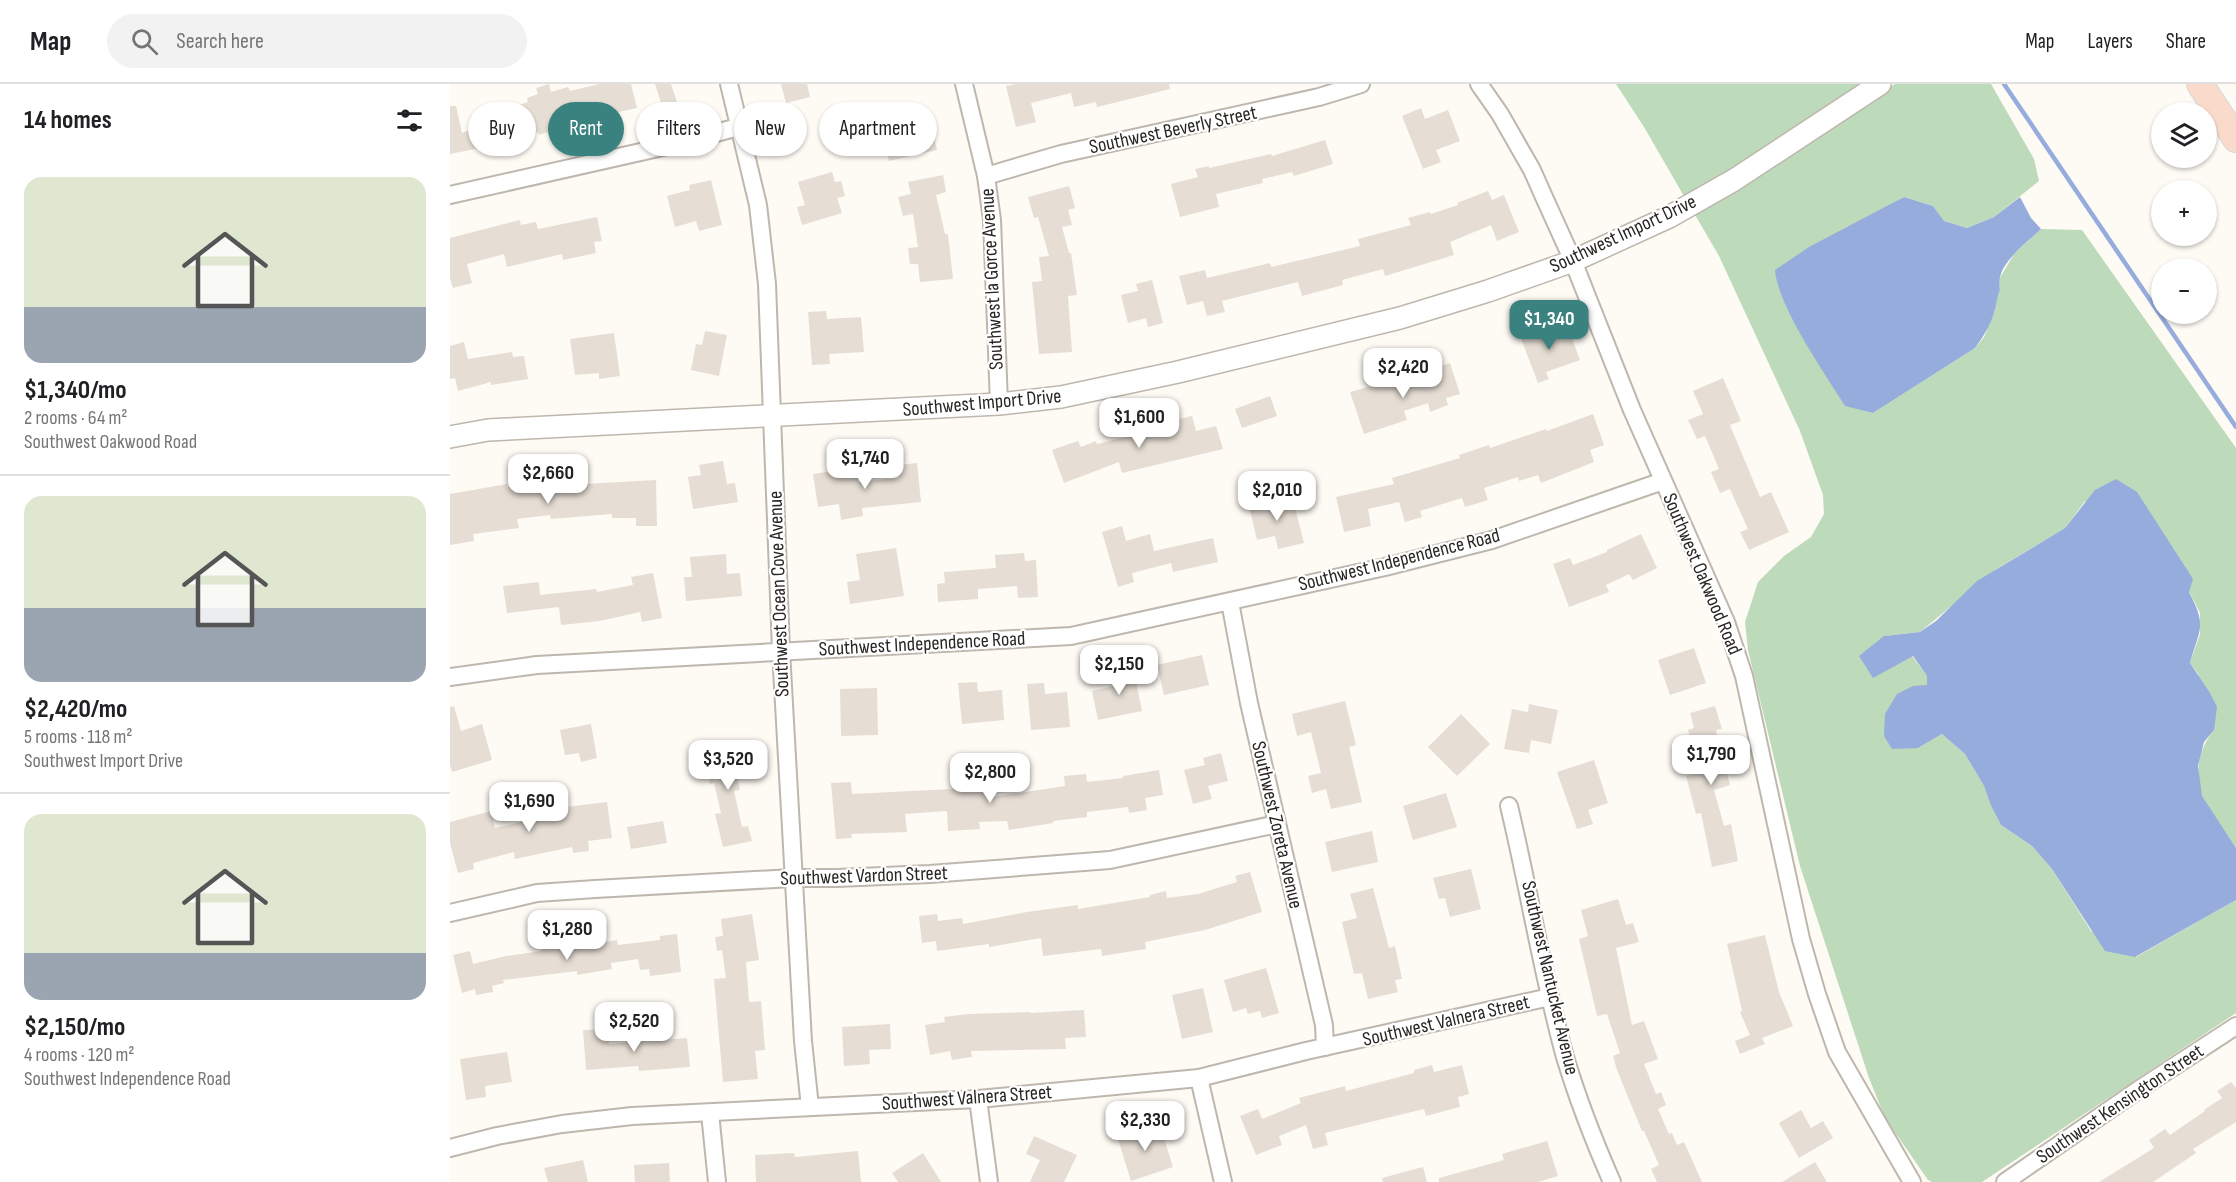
<!DOCTYPE html>
<html lang="en">
<head>
<meta charset="utf-8">
<style>
  body { margin:0; font-family:"Sofia Sans Condensed",sans-serif; background:#f2f2f2; color:#202124; height:100vh; display:flex; flex-direction:column; font-size:22px; white-space:nowrap }
  * { box-sizing:border-box; margin:0 }
  p { font-size:20px; color:#757577 }
  .icon { flex:none; width:33px; height:33px; fill:none; stroke:currentColor; stroke-width:2; stroke-linecap:round; stroke-linejoin:round }
  .map { position:relative; flex:1; overflow:hidden }
  .drawer { display:flex; flex-direction:column; background:#fff; width:450px }
  .drawer>* { flex:none }
  .banner { position:absolute; left:18px; top:18px; width:570px; height:54px; display:flex; gap:12px }
  .controls { position:absolute; left:1701px; top:18px; display:grid; gap:12px }
  .controls a { display:grid; place-items:center; width:66px; height:66px; border-radius:50%; background:#fff; box-shadow:0 2px 4px #0004; font-size:30px }
  .price { position:absolute; translate:-50% -51px; padding:0 14px; border-radius:12px; background:#fff; color:#222; font-size:20px; line-height:39px; filter:drop-shadow(0 2px 3px #0008) }
  .price::after { content:''; position:absolute; left:50%; top:36px; width:18px; height:14px; margin-left:-9px; background:inherit; clip-path:polygon(0 0,100% 0,50% 100%) }
  .price.active { background:#3a827f; color:#fff }
  ul { padding:0; list-style:none }
  li { display:grid; align-content:center; gap:12px; height:318px; padding:0 24px }
  li+li { border-top:2px solid #e0e0e0 }
  li span { display:grid; place-items:center; height:186px; border-radius:18px; color:#555 }
  li>.icon { margin-inline-start:auto }
  span .icon { width:108px; height:108px; fill:#fffc; stroke-width:1 }
  li b { font-size:26px }
  h2 { display:flex; justify-content:space-between; align-items:center; height:72px; padding:0 24px; font-size:26px }
  .pill { padding:0 21px; border-radius:27px; background:#fff; box-shadow:0 2px 4px #0004; font-size:21px; line-height:54px }
  .pill.active { background:#3a827f; color:#fff }
  header { display:flex; align-items:center; gap:36px; box-sizing:border-box; height:84px; padding:0 30px; background:#fff; border-bottom:2px solid #e0e0e0 }
  header strong { font-size:28px }
  nav { display:flex; gap:33px; margin-inline-start:auto; font-size:21px }
  .search { width:420px; height:54px; background:#f2f2f2; display:flex; align-items:center; gap:15px; box-sizing:border-box; padding:0 21px; border-radius:33px; color:#757577; font-size:22px }
  main { display:flex; flex:1; min-height:0 }
  .map>svg:first-child { display:block }
  .green { fill:#bddaba }
  .water { fill:#95acdc }
  .lines { fill:none; stroke-linecap:round; stroke-linejoin:round }
  .stream { stroke:#95acdc; stroke-width:4.5 }
  .building { fill:#e6ded4 }
  .minor-casing { stroke:#beb7ad; stroke-width:20 }
  .tertiary-casing { stroke:#beb7ad; stroke-width:24 }
  .primary-casing { stroke:#d8d8d7; stroke-width:28 }
  .minor { stroke:#fff; stroke-width:16 }
  .tertiary { stroke:#fff; stroke-width:21 }
  .primary { stroke:#fadacb; stroke-width:26 }
  .labels { text-anchor:middle; dominant-baseline:central; stroke-width:4.5; stroke-linejoin:round; paint-order:stroke }
  .street-label { font-size:20px; fill:#282622; stroke:#fff }
</style>
</head>
<body>
<header>
<strong>Map</strong>
<div class="search"><svg class="icon" aria-label="search" viewBox="0 0 24 24"><circle cx="10" cy="10" r="6"/><path d="M15 15l6 6"/></svg>Search here</div>
<nav><a>Map</a><a>Layers</a><a>Share</a></nav>
</header>
<main>
<section class="drawer">
<h2>14 homes<svg class="icon" aria-label="filters" viewBox="0 0 24 24"><path d="M4 7h16M4 17h16"/><circle cx="9" cy="7" r="2"/><circle cx="15" cy="17" r="2"/></svg></h2>
<ul>
<li><span style="background:linear-gradient(#dfe7d0 70%,#9aa5b1 0)"><svg class="icon" aria-label="home" viewBox="0 0 24 24"><path d="M3 11l9-7 9 7M6 9v11h12V9"/></svg></span><div><b>$1,340/mo</b><p>2 rooms · 64 m²</p><p>Southwest Oakwood Road</p></div></li>
<li><span style="background:linear-gradient(#dfe7d0 60%,#9aa5b1 0)"><svg class="icon" aria-label="home" viewBox="0 0 24 24"><path d="M3 11l9-7 9 7M6 9v11h12V9"/></svg></span><div><b>$2,420/mo</b><p>5 rooms · 118 m²</p><p>Southwest Import Drive</p></div></li>
<li><span style="background:linear-gradient(#dfe7d0 75%,#9aa5b1 0)"><svg class="icon" aria-label="home" viewBox="0 0 24 24"><path d="M3 11l9-7 9 7M6 9v11h12V9"/></svg></span><div><b>$2,150/mo</b><p>4 rooms · 120 m²</p><p>Southwest Independence Road</p></div></li>
</ul>
</section>
<div class="map">
<svg width="1786" height="1098" viewBox="0 0 1786 1098">
  <rect width="100%" height="100%" fill="#fefaf4"/>
  <g class="green">
    <polygon points="1166,0 1415,0 1279,89 1235,114 1194,43"/>
    <path d="M1445,0H1541L1584,75L1589,97L1544,133L1517,144L1494,137L1483,122L1454,113L1440,121L1335,220L1395,321L1423,329L1525,264L1534,253L1545,227L1546,213L1550,206L1548,197L1564,170L1591,145L1632,146L1786,364V764C1777,750 1758,727 1752,712C1744,689 1749,664 1764,646L1748,590L1740,579L1750,550V529L1739,507L1635,417L1615,444L1545,486L1470,548L1434,552L1444,581L1462,572L1477,592V602H1463L1468,664L1492,650L1515,670L1534,702L1541,722L1551,741L1582,762L1602,785L1641,847L1686,873L1786,816V929L1532,1098H1482L1478,1096L1435,1034L1419,994L1350,782L1298,566L1295,538L1308,498L1334,472L1361,453L1374,430L1373,411L1350,347L1269,172L1244,129Z"/>
  </g>
  <g class="water">
    <path d="M1454,113L1483,122L1494,137L1517,144L1544,133L1570,113L1581,134L1591,145C1575,161 1544,181 1550,206C1546,214 1547,221 1544,229C1540,242 1533,253 1525,264L1423,329L1395,322C1374,288 1328,223 1325,186L1359,163Z"/>
    <path d="M1666,395L1687,408L1743,495L1739,508C1757,543 1750,543 1740,579L1760,609L1767,623L1764,646L1754,658L1748,682L1752,712L1786,764V816L1685,873L1655,867L1602,785L1582,762L1551,741L1541,722L1534,702L1515,670L1492,650L1468,664L1442,665L1434,652L1435,630L1447,610L1463,602L1477,601V592L1463,572L1423,594L1409,572L1434,552L1470,548L1486,537L1527,497L1615,444L1645,406Z"/>
  </g>
  <g class="lines">
    <polyline class="stream" points="1554,0 1786,343"/>
  </g>
  <g class="building">
    <polygon points="99,0 101,8 118,3 120,7 149,0 181,0 187,24 142,34 140,26 102,39 104,46 89,51 88,48 31,68 30,64 0,70 0,22 6,22 12,49 37,40 32,24 45,20 48,28 78,18 77,14 88,10 86,4"/>
    <polygon points="205,0 221,0 227,18 212,22"/>
    <polygon points="331,0 357,0 360,13 336,19"/>
    <polygon points="566,0 719,0 720,5 647,23 646,18 624,23 621,9 581,19 586,38 566,43 556,2"/>
    <polygon points="971,24 975,35 998,26 1010,57 986,66 991,78 973,85 952,32"/>
    <polygon points="475,37 478,51 483,49 487,66 439,77 432,47"/>
    <polygon points="875,56 883,80 844,92 842,88 812,95 813,99 766,110 769,123 730,133 721,100 748,93 745,85 759,82 759,84 821,70 822,72"/>
    <polygon points="382,88 385,98 391,97 395,112 387,114 392,129 352,141 347,123 355,121 348,98"/>
    <polygon points="493,91 496,108 486,111 495,150 498,150 503,195 470,198 468,180 460,180 458,164 468,163 463,130 453,132 448,113 461,110 458,98"/>
    <polygon points="261,96 272,141 249,147 246,137 225,143 217,112 240,106 239,101"/>
    <polygon points="619,102 625,124 618,126 622,141 612,143 619,169 621,169 627,211 618,212 622,268 589,270 582,198 592,197 589,173 599,172 588,133 584,134 578,113"/>
    <polygon points="1038,107 1042,116 1054,111 1069,148 1047,157 1041,141 1000,158 1004,171 935,192 933,185 892,196 893,201 852,212 848,198 772,217 775,228 757,232 753,217 737,221 729,192 755,186 757,194 820,179 821,183 910,162 908,155 961,141 958,134 980,128 981,130 1008,121 1007,119"/>
    <polygon points="147,133 152,157 144,158 146,169 113,176 112,170 57,183 54,170 17,180 22,199 3,204 0,194 0,154 70,136 71,141 86,138 88,145"/>
    <polygon points="702,196 713,239 698,243 696,234 678,239 671,211 688,207 686,200"/>
    <polygon points="376,227 377,235 411,233 414,268 379,270 380,280 362,281 358,228"/>
    <polygon points="1089,241 1093,253 1118,243 1130,276 1096,288 1099,295 1088,299 1069,249"/>
    <polygon points="255,247 277,251 269,292 241,286 246,260 252,261"/>
    <polygon points="164,249 170,292 149,295 149,289 125,291 120,255"/>
    <polygon points="14,258 18,275 62,268 63,273 74,272 78,295 41,301 41,298 8,307 5,294 0,295 0,262"/>
    <polygon points="1000,279 1010,310 996,314 998,321 980,328 978,319 954,327 957,336 914,350 900,308 944,296 947,304 984,291 982,285"/>
    <polygon points="1273,294 1291,337 1280,341 1310,413 1321,408 1339,448 1299,466 1290,448 1298,445 1280,405 1270,409 1261,388 1269,385 1255,352 1247,355 1238,336 1253,330 1243,307"/>
    <polygon points="820,312 827,332 792,344 785,325"/>
    <polygon points="1143,330 1154,361 1140,366 1144,378 1091,399 1088,391 1069,397 1068,393 1034,404 1038,416 1015,423 1012,414 970,427 972,433 955,438 949,418 918,425 921,442 894,448 886,413 944,400 942,394 1010,374 1009,371 1039,361 1040,364 1096,345 1097,347"/>
    <polygon points="742,332 746,347 766,342 773,365 672,389 669,378 614,399 602,366 628,357 631,363 646,357 647,360 688,350 687,345"/>
    <polygon points="404,376 408,398 449,394 448,381 467,379 471,418 412,424 413,432 391,436 389,420 368,423 363,390 390,386 388,378"/>
    <polygon points="273,377 277,400 285,399 288,418 243,425 238,393 251,391 249,381"/>
    <polygon points="117,393 117,401 206,396 207,442 186,442 186,434 162,434 162,430 101,435 100,431 67,435 69,444 23,450 24,457 0,461 0,410 57,400 57,403 98,397 97,394"/>
    <polygon points="842,412 854,459 828,465 825,452 807,456 799,422"/>
    <polygon points="672,442 676,457 700,450 704,467 763,454 768,478 723,488 721,479 682,489 684,498 668,503 652,448"/>
    <polygon points="1191,450 1207,484 1183,496 1179,490 1156,501 1159,508 1119,523 1103,480 1120,474 1123,481 1157,468 1157,466"/>
    <polygon points="446,464 454,512 400,520 397,498 410,496 406,470"/>
    <polygon points="574,469 575,477 586,476 588,513 568,514 567,502 528,505 528,515 488,518 487,500 495,499 494,488 546,484 545,471"/>
    <polygon points="276,470 277,490 290,489 292,512 236,517 234,493 242,493 240,473"/>
    <polygon points="203,489 212,534 192,538 190,528 150,537 111,541 109,523 57,529 53,502 89,498 90,511 146,505 147,508 183,501 181,493"/>
    <polygon points="1244,564 1256,599 1220,611 1208,576"/>
    <polygon points="752,571 759,601 714,611 707,581"/>
    <polygon points="683,582 692,627 648,636 642,607 668,601 665,585"/>
    <polygon points="527,598 528,608 552,606 554,636 512,640 508,599"/>
    <polygon points="594,599 595,610 617,608 620,643 581,646 577,600"/>
    <polygon points="427,604 428,651 391,652 390,605"/>
    <polygon points="895,617 906,661 899,663 912,718 881,725 876,705 862,709 858,692 871,689 861,648 847,652 842,630"/>
    <polygon points="1079,620 1108,626 1101,660 1081,656 1079,669 1054,665 1062,625 1078,628"/>
    <polygon points="4,622 11,647 32,640 42,676 2,688 0,681 0,623"/>
    <polygon points="1265,622 1272,645 1266,646 1280,701 1264,706 1274,742 1281,740 1288,777 1262,783 1251,729 1246,730 1236,692 1250,688 1238,646 1244,644 1240,629"/>
    <polygon points="1011,630 1040,660 1007,692 978,663"/>
    <polygon points="141,640 147,674 131,678 129,669 115,671 110,646"/>
    <polygon points="293,659 298,681 286,684 290,706 284,707 292,743 298,742 302,757 273,763 265,730 271,729 264,699 260,700 253,667"/>
    <polygon points="771,669 778,697 758,702 762,715 743,720 734,686 755,681 753,674"/>
    <polygon points="1144,676 1158,719 1138,726 1143,740 1127,745 1107,688"/>
    <polygon points="709,686 713,711 695,714 697,726 679,729 678,723 637,728 637,733 603,737 603,739 559,746 557,737 529,738 530,745 498,747 497,727 455,730 457,748 401,750 402,754 386,755 381,699 401,698 402,710 541,703 542,713 615,702 614,692 636,690 637,698 673,694 673,692"/>
    <polygon points="996,709 1007,743 963,756 953,722"/>
    <polygon points="97,716 99,725 157,718 162,754 138,757 139,767 123,769 122,763 65,775 64,768 23,779 24,785 8,789 0,759 0,738 41,727 45,744 79,736 76,720"/>
    <polygon points="213,737 217,759 181,765 177,743"/>
    <polygon points="922,747 928,778 882,788 875,758"/>
    <polygon points="1021,785 1031,825 1000,833 995,814 989,815 983,794"/>
    <polygon points="800,788 812,828 755,846 695,858 696,865 652,872 651,865 593,872 591,854 539,863 539,860 487,867 486,857 472,859 469,832 487,830 488,837 512,834 513,840 577,828 628,821 628,825 700,813 700,811 716,807 717,814 748,810 787,798 785,792"/>
    <polygon points="923,804 939,864 945,862 952,895 945,896 948,908 918,915 912,889 904,890 892,838 907,834 900,810"/>
    <polygon points="1168,815 1176,841 1183,839 1189,858 1166,864 1182,941 1194,937 1208,975 1194,980 1206,1010 1211,1008 1216,1021 1208,1025 1219,1050 1222,1049 1227,1061 1234,1058 1252,1098 1207,1098 1201,1085 1209,1081 1194,1047 1192,1047 1167,986 1163,972 1170,969 1157,930 1147,932 1129,855 1138,852 1131,826"/>
    <polygon points="302,830 309,876 296,878 299,918 311,917 315,966 305,967 308,995 273,998 264,895 276,894 272,866 267,867 265,853 273,852 271,835"/>
    <polygon points="107,850 108,857 142,851 144,860 167,856 168,861 210,856 210,852 227,850 231,888 200,892 199,885 190,886 188,875 161,879 162,885 127,891 127,887 53,896 54,899 42,902 43,908 26,911 25,905 12,909 3,871 20,867 23,880 56,872 92,867 90,852"/>
    <polygon points="1315,851 1329,908 1343,942 1312,954 1315,960 1290,970 1285,957 1300,951 1290,928 1292,927 1277,860"/>
    <polygon points="816,884 829,929 812,934 810,927 798,930 796,924 783,928 774,896"/>
    <polygon points="753,904 763,948 732,955 722,911"/>
    <polygon points="634,926 636,953 615,954 616,965 521,967 522,973 502,976 500,967 480,971 475,941 495,938 494,933 518,930 580,928 580,929"/>
    <polygon points="440,940 441,965 419,966 420,980 394,982 392,943"/>
    <polygon points="158,945 159,960 237,954 240,983 189,987 188,982 136,986 133,946"/>
    <polygon points="57,968 62,998 35,1002 36,1013 16,1016 10,975"/>
    <polygon points="982,981 984,988 1012,981 1019,1010 1008,1013 1010,1023 976,1032 974,1025 875,1049 878,1061 863,1065 856,1041 829,1052 832,1061 806,1071 790,1032 808,1025 812,1035 851,1019 849,1014 895,1002 896,1007 964,989 964,986"/>
    <polygon points="1781,998 1786,1004 1786,1038 1743,1065 1746,1069 1703,1098 1649,1098 1704,1064 1699,1056 1715,1045 1720,1051 1755,1027 1754,1026 1772,1014 1767,1007"/>
    <polygon points="1351,1026 1361,1044 1373,1037 1383,1054 1349,1074 1329,1039"/>
    <polygon points="709,1038 723,1083 681,1097 667,1052"/>
    <polygon points="584,1052 627,1071 614,1098 580,1098 590,1076 576,1070"/>
    <polygon points="1097,1057 1108,1092 1088,1098 989,1098 989,1094 1054,1076 1052,1070"/>
    <polygon points="408,1067 411,1098 306,1098 305,1071 344,1069 345,1073"/>
    <polygon points="473,1069 491,1098 448,1098 442,1089"/>
    <polygon points="133,1076 138,1098 98,1098 94,1084"/>
    <polygon points="1365,1078 1377,1098 1332,1098"/>
    <polygon points="219,1079 220,1098 185,1098 184,1081"/>
    <polygon points="973,1083 977,1098 933,1098 932,1094"/>
  </g>
  <g class="lines">
    <defs>
      <g id="minor">
        <polyline points="279,0 308,121 317,200 331,567 353,957 360,1023"/>
        <polyline points="514,0 536,92 542,136 549,320"/>
        <polyline points="1029,0 1050,30 1082,86 1094,113 1123,177 1182,326 1276,538 1294,592 1351,855 1367,910 1387,968 1462,1098"/>
        <polyline points="536,92 611,70 869,13 911,0"/>
        <polyline points="0,111 226,60 288,43"/>
        <polyline points="780,518 799,619 874,941 875,963"/>
        <polyline points="0,593 87,581 621,552 935,483 1042,456 1213,397"/>
        <path d="M1059,722C1079,805 1092,890 1115,973C1128,1016 1144,1057 1162,1098"/>
        <polyline points="0,829 87,809 145,805 343,794 387,794 480,790 660,776 827,740"/>
        <polyline points="749,994 773,1098"/>
        <polyline points="528,1015 539,1098"/>
        <polyline points="260,1029 267,1098"/>
        <polyline points="0,1064 47,1052 112,1040 182,1032 528,1015 749,994 856,967 1100,913"/>
        <polyline points="1555,1098 1688,1006 1786,942"/>
      </g>
      <polyline id="tertiary" points="0,353 38,346 549,320 611,313 728,288 950,234 1038,207 1123,177 1219,133 1284,96 1430,0"/>
      <polyline id="primary" points="1750,0 1786,55"/>
    </defs>
    <use href="#minor" class="minor-casing"/>
    <use href="#tertiary" class="tertiary-casing"/>
    <use href="#primary" class="primary-casing"/>
    <use href="#minor" class="minor"/>
    <use href="#tertiary" class="tertiary"/>
    <use href="#primary" class="primary"/>
  </g>
  <g class="labels">
    <g class="street-label">
      <text transform="translate(723 46) rotate(-12)">Southwest Beverly Street</text>
      <text transform="translate(1173 150) rotate(-25)">Southwest Import Drive</text>
      <text transform="translate(542 195) rotate(-93)">Southwest la Gorce Avenue</text>
      <text transform="translate(532 319) rotate(-5)">Southwest Import Drive</text>
      <text transform="translate(949 476) rotate(-14)">Southwest Independence Road</text>
      <text transform="translate(1252 490) rotate(67)">Southwest Oakwood Road</text>
      <text transform="translate(329 510) rotate(-92)">Southwest Ocean Cove Avenue</text>
      <text transform="translate(472 560) rotate(-3)">Southwest Independence Road</text>
      <text transform="translate(827 741) rotate(77)">Southwest Zoreta Avenue</text>
      <text transform="translate(414 792) rotate(-2)">Southwest Vardon Street</text>
      <text transform="translate(1100 894) rotate(77)">Southwest Nantucket Avenue</text>
      <text transform="translate(996 937) rotate(-13)">Southwest Valnera Street</text>
      <text transform="translate(517 1014) rotate(-4)">Southwest Valnera Street</text>
      <text transform="translate(1670 1020) rotate(-34)">Southwest Kensington Street</text>
    </g>
  </g>
</svg>
<div class="controls">
<a><svg class="icon" aria-label="layers" viewBox="0 0 24 24"><path d="M12 4l9 5-9 5-9-5zM3 14l9 5 9-5"/></svg></a>
<a>+</a>
<a>−</a>
</div>
<b class="price active" style="left:1099px;top:267px">$1,340</b>
<b class="price" style="left:953px;top:315px">$2,420</b>
<b class="price" style="left:689px;top:365px">$1,600</b>
<b class="price" style="left:415px;top:406px">$1,740</b>
<b class="price" style="left:98px;top:421px">$2,660</b>
<b class="price" style="left:827px;top:438px">$2,010</b>
<b class="price" style="left:669px;top:612px">$2,150</b>
<b class="price" style="left:1261px;top:702px">$1,790</b>
<b class="price" style="left:278px;top:707px">$3,520</b>
<b class="price" style="left:540px;top:720px">$2,800</b>
<b class="price" style="left:79px;top:749px">$1,690</b>
<b class="price" style="left:117px;top:877px">$1,280</b>
<b class="price" style="left:184px;top:969px">$2,520</b>
<b class="price" style="left:695px;top:1068px">$2,330</b>
<div class="banner">
<a class="pill">Buy</a>
<a class="pill active">Rent</a>
<a class="pill">Filters</a>
<a class="pill">New</a>
<a class="pill">Apartment</a>
</div>
</div>
</main>
</body>
</html>
